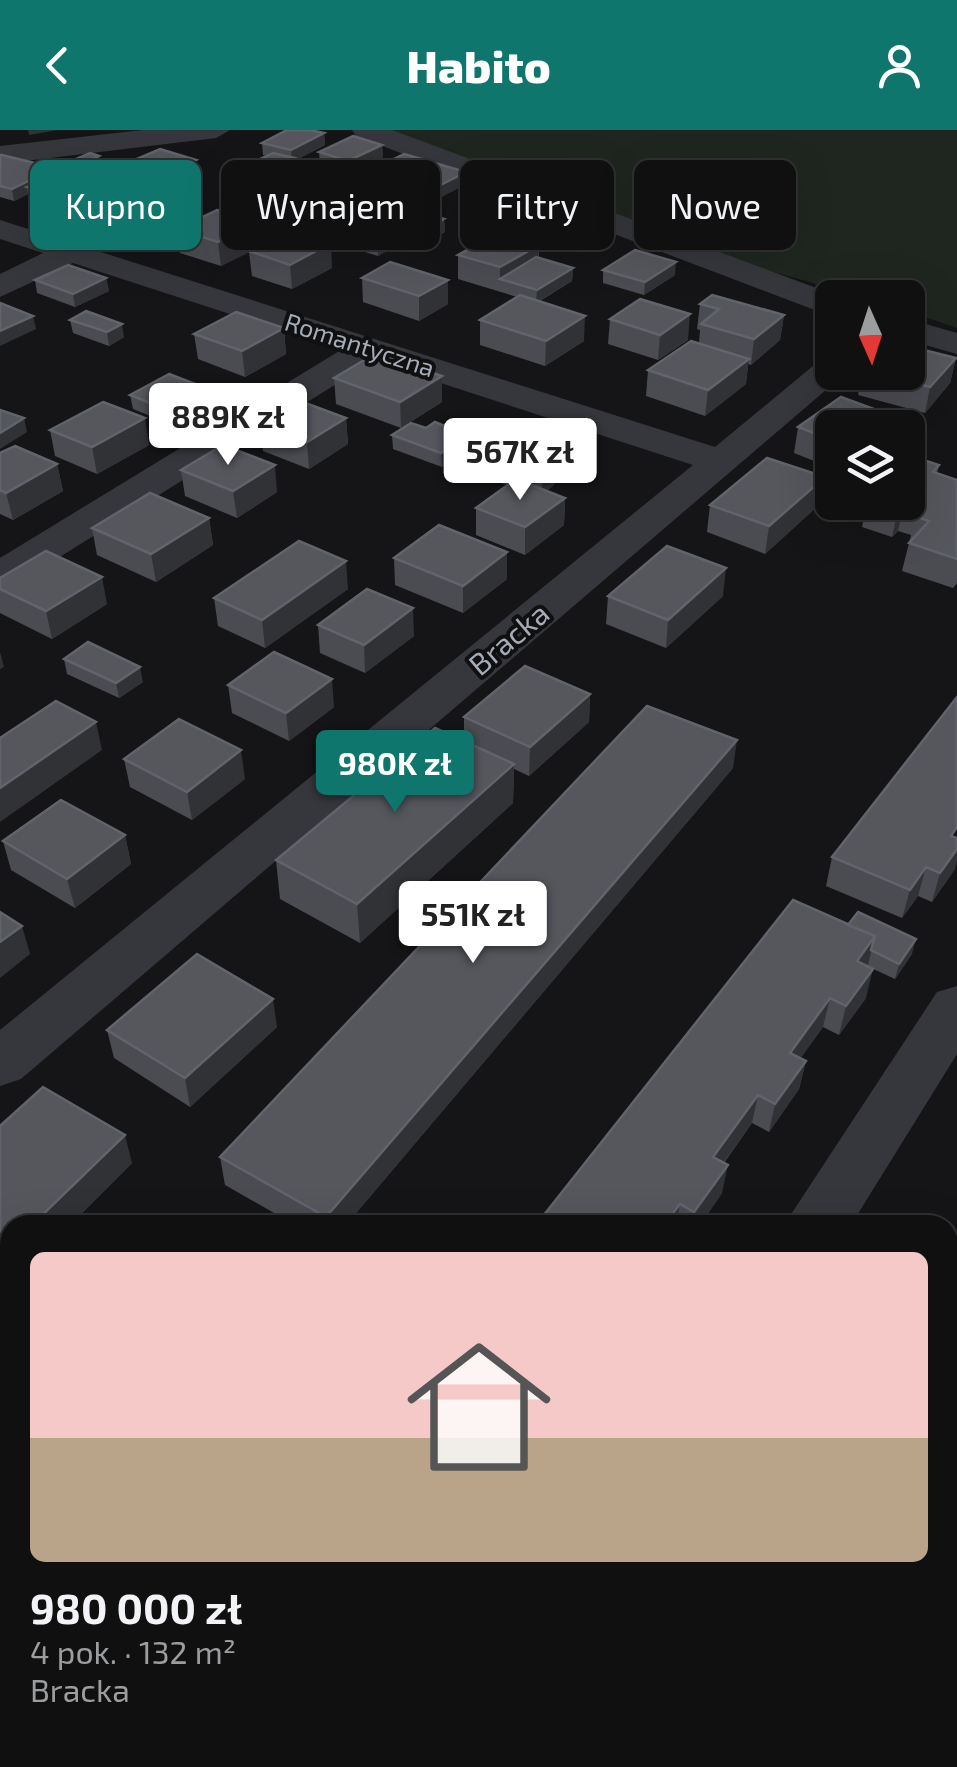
<!DOCTYPE html>
<html lang="pl">
<head>
<meta charset="utf-8">
<style>
  body { margin:0; font-family:"Exo 2",sans-serif; background:#1e1e1f; color:#f1f3f6; height:100vh; display:flex; flex-direction:column; font-size:38px; white-space:nowrap }
  * { box-sizing:border-box; margin:0 }
  p { font-size:32px; color:#9c9d9f }
  .icon { flex:none; width:55px; height:55px; fill:none; stroke:currentColor; stroke-width:2; stroke-linecap:round; stroke-linejoin:round }
  .map { position:relative; flex:1; overflow:hidden }
  .details { position:absolute; left:0px; top:1085px; width:958px; height:552px; display:flex; flex-direction:column; background:#101011; border-radius:30px 30px 0 0; box-shadow:0 10px 40px #0002,0 0 0 2px #303031 }
  .details>* { flex:none }
  .guide { position:absolute; left:30px; top:30px; width:898px; height:90px; display:flex; gap:20px }
  .needle { width:65px; rotate:177deg }
  .tools { position:absolute; left:815px; top:150px; display:grid; gap:20px }
  .tools a { display:grid; place-items:center; width:110px; height:110px; border-radius:15px; background:#101011; box-shadow:0 10px 40px #0002,0 0 0 2px #303031; font-size:50px }
  .price { position:absolute; translate:-50% -85px; padding:0 22px; border-radius:10px; background:#fff; color:#222; font-size:32px; line-height:65px; filter:drop-shadow(0 2px 5px #0008) }
  .price::after { content:''; position:absolute; left:50%; top:60px; width:30px; height:22px; margin-left:-15px; background:inherit; clip-path:polygon(0 0,100% 0,50% 100%) }
  .price.active { background:#0f766e; color:#fff }
  ul { padding:0; list-style:none }
  li { display:grid; align-content:center; gap:20px; height:530px; padding:0 30px }
  li span { display:grid; place-items:center; height:310px; border-radius:15px; color:#555 }
  li>.icon { margin-inline-start:auto }
  span .icon { width:180px; height:180px; fill:#fffc; stroke-width:1 }
  li b { font-size:42px }
  .pill { padding:0 35px; border-radius:15px; background:#101011; box-shadow:0 10px 40px #0002,0 0 0 2px #303031; font-size:35px; line-height:90px }
  .pill.active { background:#0f766e; color:#fff }
  header { display:flex; justify-content:space-between; align-items:center; height:130px; padding:0 30px; background:#0f766e; color:#fff; font-size:45px; font-weight:800 }
  .map>svg:first-child { display:block }
  .green { fill:#1f2620 }
  .lines { fill:none; stroke-linecap:round; stroke-linejoin:round }
  .minor { fill:#36373c; fill-rule:evenodd }
  .wall { fill:#4b4c52 }
  .shaded-wall { fill:#313236 }
  .building { fill:#55575d; stroke:#61646b; stroke-width:2.5 }
  .labels { text-anchor:middle; dominant-baseline:central; stroke-width:8; stroke-linejoin:round; paint-order:stroke }
  .far-street-label { font-size:25px; fill:#a6acb7; stroke:#101011 }
  .street-label { font-size:30px; fill:#a6acb7; stroke:#101011 }
</style>
</head>
<body>
<header><svg class="icon" aria-label="back" viewBox="0 0 24 24"><path d="M15 5l-7 7 7 7"/></svg>Habito<svg class="icon" aria-label="person" viewBox="0 0 24 24"><circle cx="12" cy="8" r="4"/><path d="M4 21q1-7 8-7t8 7"/></svg></header>
<div class="map">
<svg width="957" height="1637" viewBox="0 0 957 1637">
  <rect width="100%" height="100%" fill="#151517"/>
  <polygon class="green" points="387,0 957,0 957,198 908,181 908,168 863,167 702,122"/>
  <g class="lines">
    <g class="minor">
      <polygon points="143,0 230,0 216,8 0,34 0,16"/>
      <polygon points="352,0 392,0 843,168 832,168 832,185 820,182 356,6"/>
      <polygon points="0,90 715,317 819,231 832,228 832,242 847,242 21,949 0,956 0,900 693,335 373,231 15,455 0,459 0,428 341,220 73,133 0,167 0,144 43,123 0,109"/>
      <polygon points="908,189 957,203 957,224 908,210"/>
      <polygon points="957,856 957,924 851,1095 784,1095 937,862"/>
      <polygon points="46,1628 132,1628 128,1637 42,1637"/>
    </g>
  </g>
  <g class="wall">
    <polygon points="324,3 325,15 294,31 299,52 253,75 235,69 234,57 235,56 231,55 230,43 267,26 263,25 262,13"/>
    <polygon points="382,15 383,27 349,43 320,34 319,22"/>
    <polygon points="0,25 56,44 63,41 62,35 99,26 101,38 88,44 112,73 73,93 31,80 28,64 14,71 0,67"/>
    <polygon points="196,30 199,53 159,71 123,59 120,36"/>
    <polygon points="363,44 466,54 426,75 363,57"/>
    <polygon points="464,81 565,94 533,113 539,115 539,128 573,138 572,151 540,171 584,211 545,236 480,215 480,190 517,167 458,149 458,125 496,103 464,94"/>
    <polygon points="444,89 445,102 412,121 396,116 378,126 335,113 334,100 388,91"/>
    <polygon points="113,92 185,95 257,93 260,116 332,138 292,159 252,146 249,122 221,136 180,123 177,102 151,115 115,104"/>
    <polygon points="603,140 675,145 644,165 603,153"/>
    <polygon points="106,148 109,161 75,177 37,163 35,150"/>
    <polygon points="362,148 448,174 419,191 363,172"/>
    <polygon points="700,174 784,185 780,210 751,235 748,234 746,254 705,286 646,266 648,240 699,213 700,200 697,199"/>
    <polygon points="610,189 688,210 658,230 608,214"/>
    <polygon points="70,190 124,207 109,216 73,203"/>
    <polygon points="284,198 286,224 245,247 198,229 194,204"/>
    <polygon points="956,228 950,253 925,283 858,265 862,242 908,242"/>
    <polygon points="442,246 442,272 401,298 336,274 334,248"/>
    <polygon points="211,260 213,274 175,296 133,279 130,265"/>
    <polygon points="346,288 348,314 309,339 263,321 260,294"/>
    <polygon points="798,297 832,298 832,338 794,323"/>
    <polygon points="50,300 149,315 97,344 55,326"/>
    <polygon points="392,305 459,310 460,324 442,337 393,319"/>
    <polygon points="0,323 57,334 63,361 13,390 0,384"/>
    <polygon points="575,335 547,361 565,368 564,395 525,425 476,405 476,378 508,355 497,352 498,338"/>
    <polygon points="939,335 937,344 957,350 957,453 953,458 902,441 911,405 898,401 892,407 862,397 867,372 908,372"/>
    <polygon points="181,340 277,362 237,388 185,366"/>
    <polygon points="825,347 820,374 765,424 707,402 710,375"/>
    <polygon points="209,388 213,415 156,452 97,425 92,398"/>
    <polygon points="507,422 507,449 463,483 395,455 394,428"/>
    <polygon points="0,448 107,474 52,509 0,483"/>
    <polygon points="348,459 265,518 218,496 214,468"/>
    <polygon points="608,466 723,466 666,518 606,494"/>
    <polygon points="318,495 414,506 365,543 320,523"/>
    <polygon points="64,529 143,552 119,568 67,544"/>
    <polygon points="228,555 334,577 289,611 232,583"/>
    <polygon points="590,564 589,592 529,646 514,639 513,673 360,813 280,769 276,730 464,611 464,587"/>
    <polygon points="124,629 245,649 192,690 130,657"/>
    <polygon points="733,638 346,1095 295,1095 225,1055 220,1027"/>
    <polygon points="125,705 131,734 75,778 11,740 3,711"/>
    <polygon points="832,727 955,739 932,772 918,766 902,788 826,756"/>
    <polygon points="793,770 912,824 895,849 867,836 866,868 839,905 823,897 800,928 806,931 799,959 769,1002 752,993 724,1033 722,1063 700,1095 536,1095"/>
    <polygon points="277,897 190,977 114,928 107,900"/>
    <polygon points="0,996 132,1033 70,1095 10,1095 10,1150 0,1144"/>
    <polygon points="362,1628 548,1628 545,1637 379,1637"/>
  </g>
  <g class="shaded-wall">
    <polygon points="28,0 57,0 29,5"/>
    <polygon points="324,3 325,15 294,31 295,40 280,35 292,29 291,20"/>
    <polygon points="382,15 383,27 349,43 348,31"/>
    <polygon points="99,26 101,38 75,51 72,38"/>
    <polygon points="196,30 199,53 159,71 156,48"/>
    <polygon points="55,38 57,51 27,57 28,64 14,71 12,59"/>
    <polygon points="298,40 299,52 253,75 252,62"/>
    <polygon points="466,42 466,54 426,75 425,63"/>
    <polygon points="109,50 112,73 73,93 69,69"/>
    <polygon points="566,82 565,94 532,114 532,101"/>
    <polygon points="184,86 185,98 177,99 177,102 151,115 150,102"/>
    <polygon points="444,89 445,102 412,121 412,108"/>
    <polygon points="257,93 260,117 221,136 218,112"/>
    <polygon points="395,104 396,116 378,126 378,113"/>
    <polygon points="331,113 332,138 292,159 290,135"/>
    <polygon points="539,115 538,139 500,149 500,137"/>
    <polygon points="676,132 675,145 644,165 645,152"/>
    <polygon points="573,138 572,151 536,173 537,160"/>
    <polygon points="106,148 109,161 75,177 73,164"/>
    <polygon points="448,150 448,174 419,191 419,166"/>
    <polygon points="690,184 688,210 658,230 660,205"/>
    <polygon points="784,185 780,210 751,235 754,209"/>
    <polygon points="33,186 36,199 0,216 0,201"/>
    <polygon points="585,186 584,211 545,236 546,211"/>
    <polygon points="122,194 124,207 109,216 107,202"/>
    <polygon points="284,198 286,224 245,247 242,221"/>
    <polygon points="956,228 950,253 925,283 930,257"/>
    <polygon points="749,229 746,254 705,286 708,260"/>
    <polygon points="442,246 442,272 401,298 400,272"/>
    <polygon points="211,260 213,274 175,296 173,282"/>
    <polygon points="885,283 882,298 864,298"/>
    <polygon points="24,288 27,302 0,319 0,303"/>
    <polygon points="145,288 149,315 97,344 92,317"/>
    <polygon points="346,288 348,314 309,339 307,312"/>
    <polygon points="459,310 460,324 442,337 441,323"/>
    <polygon points="576,321 575,335 541,366 542,351"/>
    <polygon points="57,334 63,361 13,390 6,363"/>
    <polygon points="275,335 277,362 237,388 233,361"/>
    <polygon points="825,347 820,374 765,424 769,396"/>
    <polygon points="565,368 564,395 525,425 525,397"/>
    <polygon points="904,374 898,401 892,407 898,380"/>
    <polygon points="209,388 213,415 156,452 151,424"/>
    <polygon points="507,422 507,449 463,483 463,456"/>
    <polygon points="346,431 348,459 265,518 262,490"/>
    <polygon points="726,438 723,466 666,518 668,490"/>
    <polygon points="102,447 107,474 52,509 46,481"/>
    <polygon points="413,478 414,506 365,543 364,515"/>
    <polygon points="0,522 4,537 0,539"/>
    <polygon points="140,537 143,552 119,568 116,553"/>
    <polygon points="332,549 334,577 289,611 286,583"/>
    <polygon points="590,564 589,592 529,646 530,617"/>
    <polygon points="96,592 102,620 0,692 0,658"/>
    <polygon points="737,610 733,638 346,1095 327,1095 326,1087"/>
    <polygon points="241,620 245,649 192,690 187,662"/>
    <polygon points="514,634 513,673 360,813 357,774"/>
    <polygon points="125,705 131,734 75,778 67,749"/>
    <polygon points="957,719 957,731 955,739 932,772 940,743"/>
    <polygon points="926,737 918,766 902,788 910,760"/>
    <polygon points="22,796 30,824 0,848 0,812"/>
    <polygon points="875,806 868,835 850,860 857,831"/>
    <polygon points="916,809 912,824 895,849 899,834"/>
    <polygon points="873,839 866,868 839,905 846,876"/>
    <polygon points="830,868 823,897 784,952 790,923"/>
    <polygon points="273,869 277,897 190,977 185,948"/>
    <polygon points="806,931 799,959 769,1002 775,974"/>
    <polygon points="758,965 752,993 708,1054 713,1027"/>
    <polygon points="125,1005 132,1033 70,1095 32,1095"/>
    <polygon points="728,1035 722,1063 700,1095 692,1095 694,1082"/>
    <polygon points="680,1074 676,1095 664,1095"/>
    <polygon points="10,1117 10,1146 2,1125"/>
    <polygon points="541,1628 548,1628 545,1637 535,1637"/>
  </g>
  <g class="building">
    <polygon points="287,0 310,0 324,3 291,20 262,13"/>
    <polygon points="353,6 382,15 348,31 319,22"/>
    <polygon points="160,19 196,30 156,48 120,36"/>
    <polygon points="90,23 99,26 72,38 62,35"/>
    <polygon points="273,23 294,28 280,35 298,40 252,62 234,57 251,49 230,43"/>
    <polygon points="404,24 466,42 425,63 363,44"/>
    <polygon points="0,25 2,25 55,38 12,59 0,56"/>
    <polygon points="67,39 109,50 69,69 27,57"/>
    <polygon points="498,63 566,82 532,101 464,81"/>
    <polygon points="148,75 184,86 150,102 113,92"/>
    <polygon points="409,79 444,89 412,108 395,104 378,113 334,100 363,84 388,91"/>
    <polygon points="217,80 257,93 218,112 177,99"/>
    <polygon points="291,101 331,113 290,135 249,121"/>
    <polygon points="498,102 539,115 500,137 458,125"/>
    <polygon points="635,120 676,132 645,152 603,140"/>
    <polygon points="536,127 573,138 537,160 500,149"/>
    <polygon points="390,132 448,150 419,166 362,148"/>
    <polygon points="68,135 106,148 73,164 35,150"/>
    <polygon points="520,165 585,186 546,211 480,190"/>
    <polygon points="712,165 784,185 754,209 701,194 719,179 700,174"/>
    <polygon points="640,169 690,184 660,205 610,189"/>
    <polygon points="0,173 33,186 0,201"/>
    <polygon points="86,181 122,194 107,202 70,190"/>
    <polygon points="236,182 284,198 242,221 194,204"/>
    <polygon points="691,211 749,229 708,260 648,240"/>
    <polygon points="908,216 956,228 930,257 875,242 908,242"/>
    <polygon points="376,223 442,246 400,272 334,248"/>
    <polygon points="169,244 211,260 173,282 130,265"/>
    <polygon points="841,267 885,283 864,298 832,298 832,310 798,297"/>
    <polygon points="300,271 346,288 307,312 260,294"/>
    <polygon points="103,272 145,288 92,317 50,300"/>
    <polygon points="0,280 24,288 0,303"/>
    <polygon points="435,292 452,299 444,304 459,310 441,323 392,305 411,293 426,298"/>
    <polygon points="532,308 576,321 542,351 498,338"/>
    <polygon points="223,315 275,335 233,361 181,340"/>
    <polygon points="15,316 57,334 6,363 0,360 0,323"/>
    <polygon points="911,326 939,335 933,342 957,350 957,429 909,413 929,391 915,386 921,380 904,374 898,380 874,372 908,372 908,330"/>
    <polygon points="767,328 825,347 769,396 710,375"/>
    <polygon points="516,349 565,368 525,397 476,378"/>
    <polygon points="150,363 209,388 151,424 92,398"/>
    <polygon points="439,395 507,422 463,456 394,428"/>
    <polygon points="299,411 346,431 262,490 214,468"/>
    <polygon points="667,416 726,438 668,490 608,466"/>
    <polygon points="46,421 102,447 46,481 0,459 0,448"/>
    <polygon points="367,459 413,478 364,515 318,495"/>
    <polygon points="88,512 140,537 116,553 64,529"/>
    <polygon points="274,522 332,549 286,583 228,555"/>
    <polygon points="525,536 590,564 530,617 464,587"/>
    <polygon points="957,567 957,697 951,706 957,708 957,719 940,743 926,737 910,760 832,727"/>
    <polygon points="56,571 96,592 0,658 0,608"/>
    <polygon points="647,576 737,610 326,1087 220,1027"/>
    <polygon points="179,589 241,620 187,662 124,629"/>
    <polygon points="435,598 514,634 357,774 276,730"/>
    <polygon points="61,670 125,705 67,749 3,711"/>
    <polygon points="793,770 875,806 857,831 873,839 846,876 830,868 790,923 806,931 775,974 758,965 713,1027 728,1035 694,1082 680,1074 664,1095 536,1095"/>
    <polygon points="0,782 22,796 0,812"/>
    <polygon points="858,782 916,809 899,834 871,820 875,806 848,795"/>
    <polygon points="197,824 273,869 185,948 107,900"/>
    <polygon points="43,957 125,1005 32,1095 10,1095 10,1117 2,1125 0,1124 0,996"/>
    <polygon points="948,1320 957,1325 957,1362 948,1383"/>
    <polygon points="395,1628 541,1628 535,1637 396,1637 400,1631"/>
    <polygon points="626,1628 807,1628 822,1637 621,1637"/>
  </g>
  <g class="labels">
    <g class="far-street-label">
      <text transform="translate(360 214) rotate(18)">Romantyczna</text>
    </g>
    <g class="street-label">
      <text transform="translate(508 508) rotate(-40)">Bracka</text>
    </g>
  </g>
</svg>
<div class="tools">
<a><svg class="needle" viewBox="-14 -14 28 28"><path d="M0-13l5 13h-10z" fill="#e53935"/><path d="M0 13l5-13h-10z" fill="#9c9d9f"/></svg></a>
<a><svg class="icon" aria-label="layers" viewBox="0 0 24 24"><path d="M12 4l9 5-9 5-9-5zM3 14l9 5 9-5"/></svg></a>
</div>
<b class="price" style="left:228px;top:338px">889K zł</b>
<b class="price" style="left:520px;top:373px">567K zł</b>
<b class="price active" style="left:395px;top:685px">980K zł</b>
<b class="price" style="left:473px;top:836px">551K zł</b>
<div class="guide">
<a class="pill active">Kupno</a>
<a class="pill">Wynajem</a>
<a class="pill">Filtry</a>
<a class="pill">Nowe</a>
</div>
<section class="details">
<ul>
<li><span style="background:linear-gradient(#f6c9c9 60%,#b9a48a 0)"><svg class="icon" aria-label="home" viewBox="0 0 24 24"><path d="M3 11l9-7 9 7M6 9v11h12V9"/></svg></span><div><b>980 000 zł</b><p>4 pok. · 132 m²</p><p>Bracka</p></div></li>
</ul>
</section>
</div>
</body>
</html>
